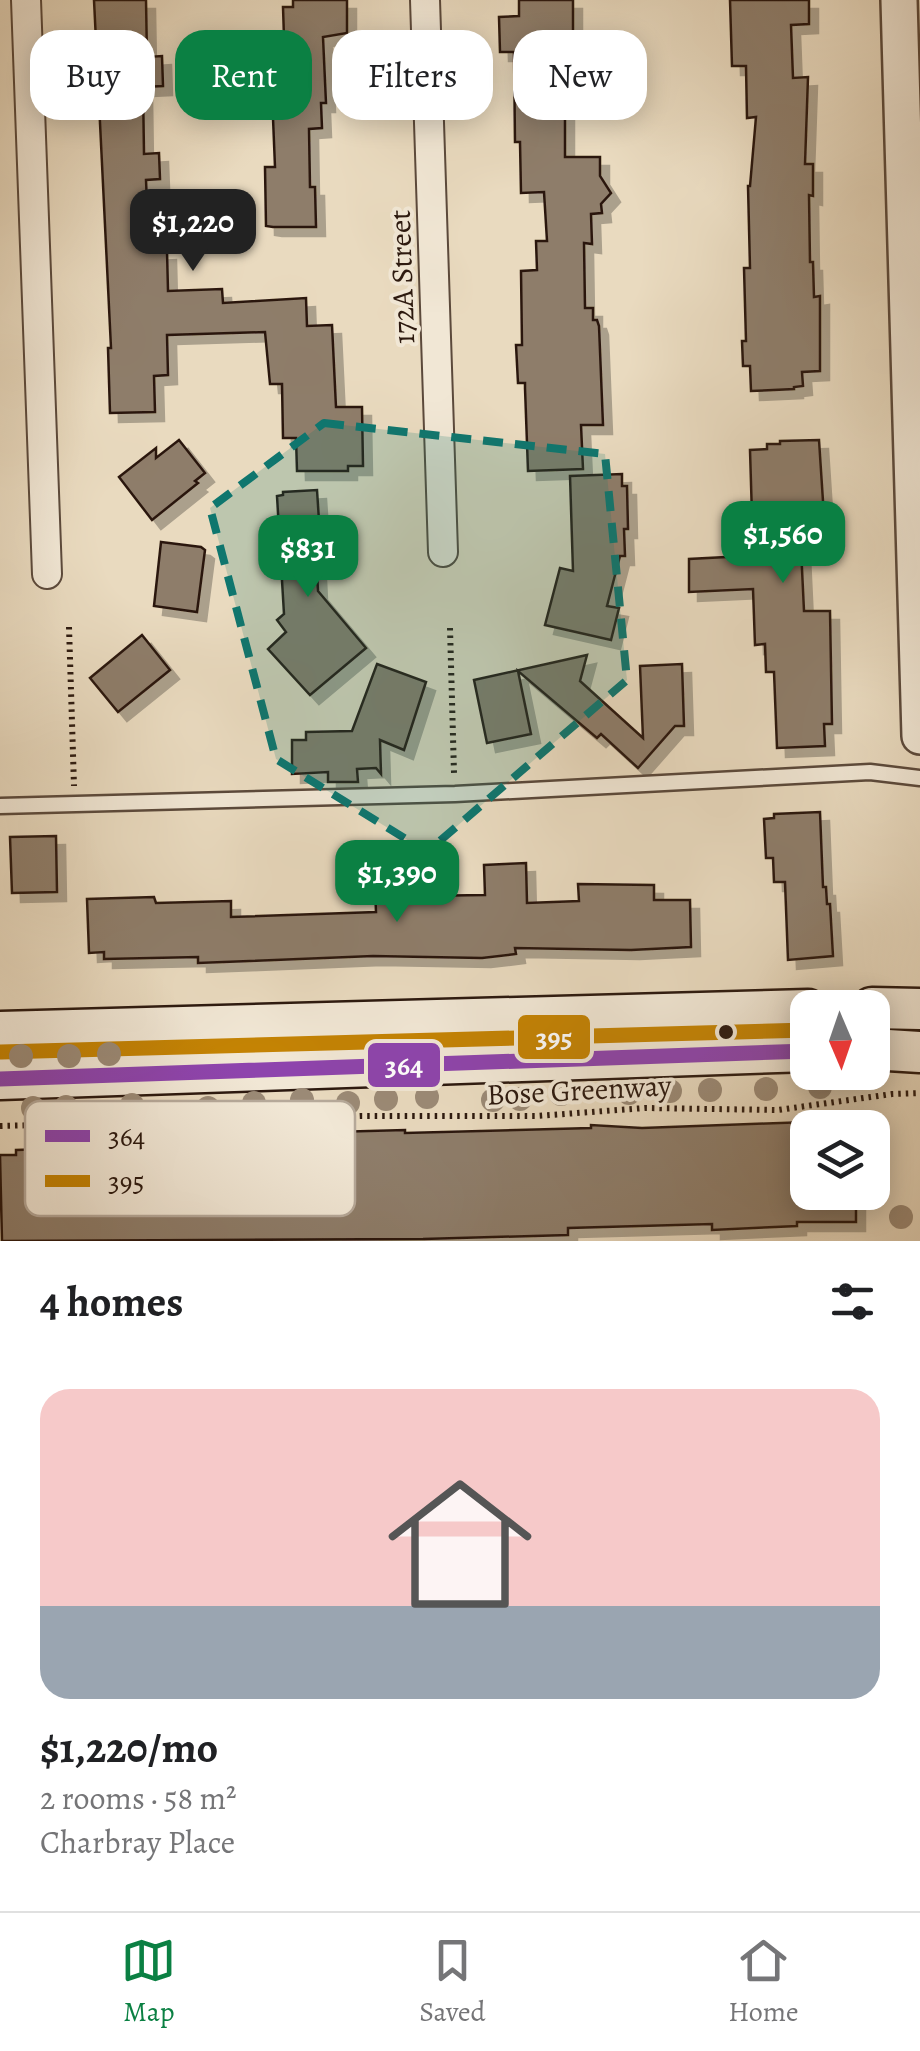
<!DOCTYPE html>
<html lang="en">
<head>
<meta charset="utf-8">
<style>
  body { margin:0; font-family:Alegreya,serif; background:#f6f6f6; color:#202124; height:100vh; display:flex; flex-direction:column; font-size:38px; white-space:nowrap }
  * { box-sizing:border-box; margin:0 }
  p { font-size:32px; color:#757577 }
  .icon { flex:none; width:55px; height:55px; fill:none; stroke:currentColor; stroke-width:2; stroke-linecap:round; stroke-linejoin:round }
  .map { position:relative; height:1241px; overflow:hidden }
  .side { display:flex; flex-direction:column; background:#fff; flex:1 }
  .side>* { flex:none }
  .hud { position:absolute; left:30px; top:30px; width:860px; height:90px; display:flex; gap:20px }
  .needle { width:65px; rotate:178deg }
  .tools { position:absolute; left:790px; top:990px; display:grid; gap:20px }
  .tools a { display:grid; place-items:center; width:100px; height:100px; border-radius:20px; background:#fff; box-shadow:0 5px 25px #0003; font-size:50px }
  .price { position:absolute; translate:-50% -85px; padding:0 22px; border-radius:20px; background:#0b8043; color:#fff; font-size:32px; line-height:65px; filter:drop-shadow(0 2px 5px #0008) }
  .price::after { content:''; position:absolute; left:50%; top:60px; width:30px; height:22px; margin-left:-15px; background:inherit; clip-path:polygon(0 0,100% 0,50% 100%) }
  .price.on { background:#222; color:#fff }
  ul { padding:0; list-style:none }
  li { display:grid; align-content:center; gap:20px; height:530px; padding:0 40px }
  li+li { border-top:2px solid #e0e0e0 }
  li span { display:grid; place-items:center; height:310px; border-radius:30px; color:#555 }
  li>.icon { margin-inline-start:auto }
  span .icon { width:180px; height:180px; fill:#fffc; stroke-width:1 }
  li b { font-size:42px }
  h2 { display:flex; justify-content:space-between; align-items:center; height:120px; padding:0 40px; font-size:42px }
  .pill { padding:0 35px; border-radius:30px; background:#fff; box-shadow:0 5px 25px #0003; font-size:35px; line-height:90px }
  .pill.on { background:#0b8043; color:#fff }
  .tab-bar { display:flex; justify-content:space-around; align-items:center; height:140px; border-top:2px solid #e0e0e0; background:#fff; font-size:28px; color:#757577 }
  .tab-bar a { display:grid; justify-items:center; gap:5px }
  .tab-bar .on { color:#0b8043 }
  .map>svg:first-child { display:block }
  .building { fill:#8e7d6b; stroke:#2c190f; stroke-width:2.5; filter:url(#shadow) }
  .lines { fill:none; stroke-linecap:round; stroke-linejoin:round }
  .service-casing { stroke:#5b493b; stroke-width:19 }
  .minor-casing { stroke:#5b493b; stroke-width:32 }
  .tertiary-casing { stroke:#5b493b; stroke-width:40 }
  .secondary-casing { stroke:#2c190f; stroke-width:45 }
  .path { stroke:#2c190f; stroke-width:6; stroke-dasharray:2.5 5; stroke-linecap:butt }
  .service { stroke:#f1e7d5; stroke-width:14 }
  .minor { stroke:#f1e7d5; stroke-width:28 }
  .tertiary { stroke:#f1e7d5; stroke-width:35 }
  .secondary { stroke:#f1e7d5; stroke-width:40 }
  .bus-1-casing { stroke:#f1e7d5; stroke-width:22 }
  .bus-2-casing { stroke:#f1e7d5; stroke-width:22 }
  .bus-1 { stroke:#8e44ad; stroke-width:15 }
  .bus-2 { stroke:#c48304; stroke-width:15 }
  .tree { fill:#9b8a76 }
  .marked { fill:#0f766e; fill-opacity:0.2; stroke:#0f766e; stroke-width:8; stroke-dasharray:20 12; stroke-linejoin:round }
  .bus-dot { fill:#2c190f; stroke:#f1e7d5; stroke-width:4 }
  .labels { text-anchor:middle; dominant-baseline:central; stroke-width:8; stroke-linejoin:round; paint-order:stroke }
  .street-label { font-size:30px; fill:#2c190f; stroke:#f1e7d5 }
  .key { fill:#f1e7d5; stroke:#b6a99a; stroke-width:2.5 }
  .key-label { font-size:28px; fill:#2c190f }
  .line-badge { stroke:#f1e7d5; stroke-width:4 }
  .badge-label { font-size:28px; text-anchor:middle; font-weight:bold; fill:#fff }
</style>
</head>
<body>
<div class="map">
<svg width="920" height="1241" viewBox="0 0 920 1241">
  <defs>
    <filter id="shadow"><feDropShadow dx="9" dy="9" stdDeviation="0" flood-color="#0004"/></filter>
  </defs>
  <rect width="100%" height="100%" fill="#e9dabf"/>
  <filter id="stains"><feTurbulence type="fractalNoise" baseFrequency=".002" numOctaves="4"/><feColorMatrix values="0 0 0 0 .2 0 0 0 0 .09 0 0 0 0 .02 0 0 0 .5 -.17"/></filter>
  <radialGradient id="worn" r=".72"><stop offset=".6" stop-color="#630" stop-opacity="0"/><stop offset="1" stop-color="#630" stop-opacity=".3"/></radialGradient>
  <g class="building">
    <polygon points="94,0 146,0 147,57 162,56 163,86 143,87 144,154 159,153 160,179 146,180 149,252 167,251 168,291 222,289 223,303 306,298 307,326 332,325 336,407 362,407 363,466 348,466 348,471 297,471 296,438 283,438 282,384 270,384 265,332 167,335 168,375 154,376 155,412 110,413 108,348 111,348"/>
    <polygon points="293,0 347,0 347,33 323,37 326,103 321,103 322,128 309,129 310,187 315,187 316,227 273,227 266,226 265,167 275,167 271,69 285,68 283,7 293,7"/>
    <polygon points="519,0 573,0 573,98 565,98 565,157 600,157 600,176 611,193 601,204 602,213 591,214 592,244 584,243 585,308 593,308 593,320 597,320 599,326 603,425 581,425 583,469 528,471 525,388 525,383 518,383 516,345 522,345 521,271 537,270 536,241 547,241 544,192 521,193 520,142 515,142 514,52 500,52 499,17 519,16"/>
    <polygon points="730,0 809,0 809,24 791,25 793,78 808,77 805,164 813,164 813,196 809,195 810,262 813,262 814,297 820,296 820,371 802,372 803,386 794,387 794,389 751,391 750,366 743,366 742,341 746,341 744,268 750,268 748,186 750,186 756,117 747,118 746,66 732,66"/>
    <polygon points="179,440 205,473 195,481 198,483 152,520 119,477 156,448 156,458"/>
    <polygon points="819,440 826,547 801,548 804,611 830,611 832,724 824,724 825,746 777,748 774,672 766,672 765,644 755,645 753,589 689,592 689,559 745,556 744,516 752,516 750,450 767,449 767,444 780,444 780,441"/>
    <polygon points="622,474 622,486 627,486 628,529 624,529 625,556 620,556 607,606 619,608 611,640 545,625 560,568 573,571 570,476"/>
    <polygon points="317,490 321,551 316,551 318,591 366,648 310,695 268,649 286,632 277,620 284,614 277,496 283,495 283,492"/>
    <polygon points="161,542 201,547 205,550 197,612 154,606"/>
    <polygon points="142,635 170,670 118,712 90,678"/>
    <polygon points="587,655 580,681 643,738 640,666 682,664 684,726 675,726 638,768 601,734 597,738 518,671 531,734 487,743 474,680"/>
    <polygon points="377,664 426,682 404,750 380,740 381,774 376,768 357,769 358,782 328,782 328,772 292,774 292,740 306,740 306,732 352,731"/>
    <polygon points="820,812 823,887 826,887 827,904 830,904 833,956 788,960 785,882 774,882 773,858 766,858 764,819 774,818 774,814"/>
    <polygon points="56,836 57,892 12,893 10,837"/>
    <polygon points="526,863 527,903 579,901 578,884 654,885 654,900 690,900 691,947 631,950 515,948 516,954 482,958 373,956 198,963 198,957 104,959 104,952 89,953 87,899 154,897 156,903 231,901 231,917 376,912 375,888 416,886 417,896 485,895 484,865"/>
    <polygon points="808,1122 808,1192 856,1192 856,1222 797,1222 797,1226 712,1230 712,1224 568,1228 568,1235 423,1239 2,1241 0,1155 16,1155 16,1150 179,1145 178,1138 212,1137 212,1141 228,1142 296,1139 296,1133 405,1130 405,1133 591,1128 591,1125 642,1128"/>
  </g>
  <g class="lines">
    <defs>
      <polyline id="service" points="0,806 455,794 870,772 920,778"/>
      <g id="minor">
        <polyline points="26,0 47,574"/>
        <polyline points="425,0 443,552"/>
      </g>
      <polyline id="tertiary" points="899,0 920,736"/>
      <g id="secondary">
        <polyline points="872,1008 920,1009"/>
        <polyline points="0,1032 808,1010"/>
        <polyline points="872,1049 920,1052"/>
        <polyline points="0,1079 808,1051"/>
      </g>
    </defs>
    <use href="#service" class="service-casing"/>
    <use href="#minor" class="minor-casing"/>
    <use href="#tertiary" class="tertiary-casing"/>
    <use href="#secondary" class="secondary-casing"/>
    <g class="path">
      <polyline points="69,627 74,786"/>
      <polyline points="450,628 454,773"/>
      <polyline points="0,1126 118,1123 193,1125 361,1116 537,1116 645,1108 778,1110 892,1094 920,1093"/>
    </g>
    <use href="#service" class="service"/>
    <use href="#minor" class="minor"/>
    <use href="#tertiary" class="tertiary"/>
    <use href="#secondary" class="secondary"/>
    <defs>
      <polyline id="bus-1" points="0,1079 808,1051"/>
      <polyline id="bus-2" points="1,1052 808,1030"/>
    </defs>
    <use href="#bus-1" class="bus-1-casing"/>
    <use href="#bus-2" class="bus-2-casing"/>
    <use href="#bus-1" class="bus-1"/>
    <use href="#bus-2" class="bus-2"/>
  </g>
  <g class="tree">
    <circle cx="109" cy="1054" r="12"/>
    <circle cx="21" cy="1056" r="12"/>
    <circle cx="69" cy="1056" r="12"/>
    <circle cx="820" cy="1087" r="12"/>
    <circle cx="766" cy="1089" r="12"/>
    <circle cx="710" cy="1090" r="12"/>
    <circle cx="670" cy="1091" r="12"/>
    <circle cx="629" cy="1093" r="12"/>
    <circle cx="561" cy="1094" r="12"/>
    <circle cx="427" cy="1097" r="12"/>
    <circle cx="386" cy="1099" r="12"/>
    <circle cx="520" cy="1099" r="12"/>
    <circle cx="302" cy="1100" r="12"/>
    <circle cx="493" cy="1100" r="12"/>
    <circle cx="254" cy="1103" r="12"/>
    <circle cx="348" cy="1103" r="12"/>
    <circle cx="132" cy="1105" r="12"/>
    <circle cx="66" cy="1107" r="12"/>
    <circle cx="33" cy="1108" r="12"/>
    <circle cx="208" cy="1108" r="12"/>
    <circle cx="901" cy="1217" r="12"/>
  </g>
  <path class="marked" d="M324,423L605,454L627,680L427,852L276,759L210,508Z"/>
  <circle class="bus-dot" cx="726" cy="1032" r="9"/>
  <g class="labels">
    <g class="street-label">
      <text transform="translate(402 277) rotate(-92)">172A Street</text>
      <text transform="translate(579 1090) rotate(-3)">Bose Greenway</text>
    </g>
  </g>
  <rect x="25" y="1101" width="330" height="115" rx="15" class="key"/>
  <rect x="45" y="1130" width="45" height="12" fill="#8e44ad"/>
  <rect x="45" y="1175" width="45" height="12" fill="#c48304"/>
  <g class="key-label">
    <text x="108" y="1146">364</text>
    <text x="108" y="1191">395</text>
  </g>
  <g class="line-badge">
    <rect x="516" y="1013" width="76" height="48" rx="10" fill="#c48304"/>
    <rect x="366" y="1041" width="76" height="48" rx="10" fill="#8e44ad"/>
  </g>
  <g class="badge-label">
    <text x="554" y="1047">395</text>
    <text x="404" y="1075">364</text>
  </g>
  <rect width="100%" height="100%" filter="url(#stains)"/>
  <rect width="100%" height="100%" fill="url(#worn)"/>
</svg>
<div class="tools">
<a><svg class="needle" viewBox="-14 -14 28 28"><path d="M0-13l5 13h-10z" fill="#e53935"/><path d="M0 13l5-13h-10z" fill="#757577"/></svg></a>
<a><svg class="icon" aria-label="layers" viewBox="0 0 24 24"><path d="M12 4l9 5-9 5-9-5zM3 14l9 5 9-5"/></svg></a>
</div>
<b class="price on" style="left:193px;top:274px">$1,220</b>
<b class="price" style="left:783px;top:586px">$1,560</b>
<b class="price" style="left:308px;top:600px">$831</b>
<b class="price" style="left:397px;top:925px">$1,390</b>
<div class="hud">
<a class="pill">Buy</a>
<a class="pill on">Rent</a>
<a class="pill">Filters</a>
<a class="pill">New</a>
</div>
</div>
<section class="side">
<h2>4 homes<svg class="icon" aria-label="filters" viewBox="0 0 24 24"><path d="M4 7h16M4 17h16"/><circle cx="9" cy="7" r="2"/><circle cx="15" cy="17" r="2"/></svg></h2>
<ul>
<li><span style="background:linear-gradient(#f6c9c9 70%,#9aa5b1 0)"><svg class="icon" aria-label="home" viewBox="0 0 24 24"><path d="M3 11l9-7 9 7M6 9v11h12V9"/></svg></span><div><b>$1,220/mo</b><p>2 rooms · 58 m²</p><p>Charbray Place</p></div></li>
</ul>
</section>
<nav class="tab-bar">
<a class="on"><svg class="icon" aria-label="map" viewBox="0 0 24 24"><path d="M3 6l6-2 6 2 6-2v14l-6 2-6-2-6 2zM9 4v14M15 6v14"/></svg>Map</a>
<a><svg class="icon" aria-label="saved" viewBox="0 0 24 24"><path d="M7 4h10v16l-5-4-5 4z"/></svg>Saved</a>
<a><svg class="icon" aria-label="home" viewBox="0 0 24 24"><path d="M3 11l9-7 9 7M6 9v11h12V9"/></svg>Home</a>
</nav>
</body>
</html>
